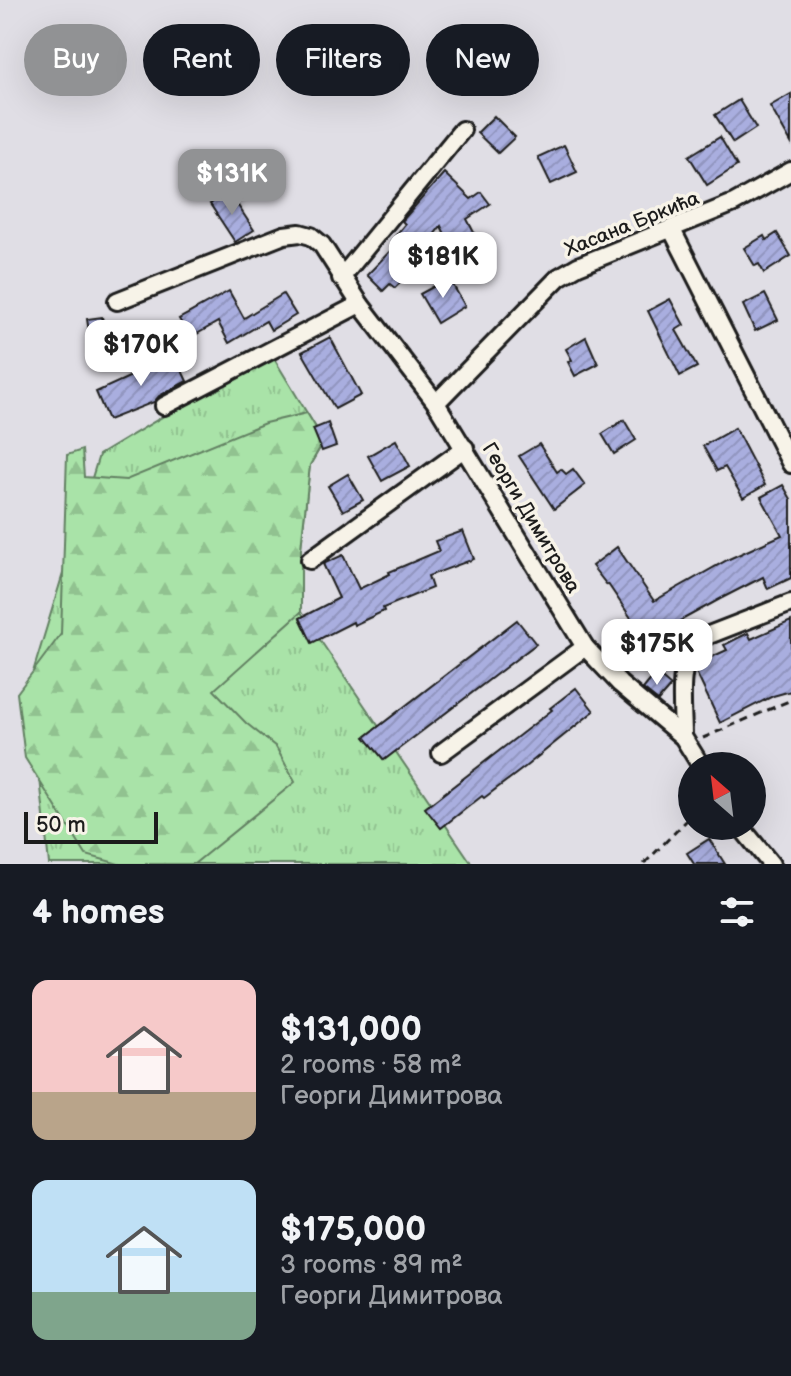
<!DOCTYPE html>
<html lang="en">
<head>
<meta charset="utf-8">
<style>
  body { margin:0; font-family:"Balsamiq Sans",sans-serif; background:#242831; color:#f1f3f6; height:100vh; display:flex; flex-direction:column; font-size:30px; white-space:nowrap }
  * { box-sizing:border-box; margin:0 }
  p { font-size:26px; color:#9ea1a6 }
  .icon { flex:none; width:44px; height:44px; fill:none; stroke:currentColor; stroke-width:2; stroke-linecap:round; stroke-linejoin:round }
  .map { position:relative; height:864px; overflow:hidden }
  .details { display:flex; flex-direction:column; background:#171b24; flex:1 }
  .details>* { flex:none }
  .banner { position:absolute; left:24px; top:24px; width:744px; height:72px; display:flex; gap:16px }
  .needle { width:52px; rotate:332deg }
  .controls { position:absolute; left:678px; top:752px; display:grid; gap:16px }
  .controls a { display:grid; place-items:center; width:88px; height:88px; border-radius:50%; background:#171b24; box-shadow:0 8px 32px #0002; font-size:40px }
  .scale { position:absolute; left:24px; bottom:20px; width:134px; box-sizing:border-box; padding-left:8px; border:4px solid #1c1c1c; border-top:0; font-size:22px; line-height:28px; white-space:nowrap; color:#1c1c1c; -webkit-text-stroke:6px #f7f3e8; paint-order:stroke }
  .price { position:absolute; translate:-50% -68px; padding:0 18px; border-radius:16px; background:#fff; color:#222; font-size:26px; line-height:52px; filter:drop-shadow(0 2px 4px #0008) }
  .price::after { content:''; position:absolute; left:50%; top:48px; width:24px; height:18px; margin-left:-12px; background:inherit; clip-path:polygon(0 0,100% 0,50% 100%) }
  .price.current { background:#919294; color:#fff }
  ul { padding:0; list-style:none }
  li { display:flex; align-items:center; gap:24px; height:200px; padding:0 32px }
  li span { display:grid; place-items:center; flex:none; width:224px; height:160px; border-radius:16px; color:#555 }
  li>.icon { margin-inline-start:auto }
  span .icon { width:96px; height:96px; fill:#fffc; stroke-width:1 }
  li b { font-size:34px }
  h2 { display:flex; justify-content:space-between; align-items:center; height:96px; padding:0 32px; font-size:34px }
  .pill { padding:0 28px; border-radius:36px; background:#171b24; box-shadow:0 8px 32px #0002; font-size:28px; line-height:72px }
  .pill.current { background:#919294; color:#fff }
  .map>svg:first-child { display:block }
  .grass { fill:url(#grass-tufts); stroke:#628062; stroke-width:2 }
  .forest { fill:url(#forest-firs); stroke:#628062; stroke-width:2 }
  .building { fill:url(#building-hatch); stroke:#1c1c1c; stroke-width:2 }
  .lines { fill:none; stroke-linecap:round; stroke-linejoin:round }
  .street-casing { stroke:#1c1c1c; stroke-width:22 }
  .path { stroke:#1c1c1c; stroke-width:3; stroke-dasharray:8 6; stroke-linecap:butt }
  .street { stroke:#f7f3e8; stroke-width:16 }
  .labels { text-anchor:middle; dominant-baseline:central; stroke-width:7; stroke-linejoin:round; paint-order:stroke }
  .street-label { font-size:20px; fill:#1c1c1c; stroke:#f7f3e8 }
</style>
</head>
<body>
<div class="map">
<svg width="791" height="864" viewBox="0 0 791 864">
  <defs>
    <pattern id="grass-tufts" width="24" height="20" patternUnits="userSpaceOnUse" patternTransform="scale(2)"><rect width="24" height="20" fill="#a9e3a8"/><path d="M3 7l-1-3M5 7V3M7 7l1-3M15 17l-1-3M17 17v-4M19 17l1-3" fill="none" stroke="#91c290"/></pattern>
    <pattern id="forest-firs" width="22" height="20" patternUnits="userSpaceOnUse" patternTransform="scale(2)"><rect width="22" height="20" fill="#a9e3a8"/><path d="M5 1l3.5 6h-7zM16 11l3.5 6h-7z" fill="#91c290"/></pattern>
    <pattern id="building-hatch" width="6" height="6" patternUnits="userSpaceOnUse" patternTransform="scale(2)"><rect width="6" height="6" fill="#a9aedf"/><path d="M-1 1l2-2M0 6l6-6M5 7l2-2" fill="none" stroke="#9195bf"/></pattern>
  </defs>
  <rect width="100%" height="100%" fill="#e0dee5"/>
  <filter id="ink" filterUnits="userSpaceOnUse"><feTurbulence type="fractalNoise" baseFrequency=".0125" numOctaves="2"/><feDisplacementMap in="SourceGraphic" scale="16" xChannelSelector="R" yChannelSelector="G"/><feConvolveMatrix kernelMatrix="1 2 1 2 8 2 1 2 1" color-interpolation-filters="sRGB"/></filter>
  <g filter="url(#ink)">
    <polygon class="grass" points="270,352 324,441 310,465 301,548 301,612 472,864 49,864 30,682 99,455"/>
    <polygon class="forest" points="307,413 324,441 310,465 301,548 301,612 214,690 246,723 276,747 295,782 194,864 119,864 86,855 25,758 17,693 61,634 67,455 82,450 84,477 126,480 265,423"/>
    <g class="building">
      <polygon points="791,94 791,143 770,106"/>
      <polygon points="739,100 756,128 733,143 715,115"/>
      <polygon points="494,116 515,137 498,153 477,133"/>
      <polygon points="720,137 737,166 707,185 689,156"/>
      <polygon points="564,145 577,172 551,184 538,157"/>
      <polygon points="444,173 471,199 481,192 490,204 467,219 483,250 458,261 441,226 405,272 408,275 395,288 390,284 383,291 367,275 396,245 391,241 405,224 402,221"/>
      <polygon points="229,192 254,230 235,242 210,204"/>
      <polygon points="777,233 791,256 764,273 759,264 755,266 744,248 764,236 766,240"/>
      <polygon points="449,278 465,306 437,323 420,294"/>
      <polygon points="229,291 244,318 283,294 296,315 271,330 266,321 229,343 218,322 190,338 179,319"/>
      <polygon points="765,294 778,320 755,331 743,305"/>
      <polygon points="670,299 684,325 676,330 697,367 680,376 648,311"/>
      <polygon points="102,317 104,326 109,325 112,348 92,351 87,319"/>
      <polygon points="330,337 361,395 335,409 302,352"/>
      <polygon points="586,337 598,364 575,376 568,362 572,360 566,349"/>
      <polygon points="175,356 187,381 159,396 154,402 108,420 96,392"/>
      <polygon points="624,420 636,440 614,454 602,434"/>
      <polygon points="328,423 336,446 322,451 313,429"/>
      <polygon points="735,428 765,485 743,498 725,467 717,471 703,446"/>
      <polygon points="396,440 410,466 382,481 368,456"/>
      <polygon points="539,444 557,472 561,469 566,474 573,469 585,485 554,509 519,456"/>
      <polygon points="348,474 363,500 343,511 328,486"/>
      <polygon points="783,485 791,499 791,578 768,589 763,577 720,599 678,622 684,632 654,652 608,584 607,585 592,566 617,547 654,601 729,559 782,535 761,497"/>
      <polygon points="463,531 474,559 428,576 432,588 383,608 384,611 354,625 353,622 312,643 300,618 339,598 323,564 343,555 359,589 390,574 389,572 439,551 435,541"/>
      <polygon points="517,620 536,644 384,760 365,737"/>
      <polygon points="791,621 791,691 773,696 720,723 695,670 696,664 727,650 724,645 748,633 751,639"/>
      <polygon points="656,673 671,686 658,701 643,689"/>
      <polygon points="576,688 594,711 525,767 484,798 482,796 441,828 425,808 552,710 550,708"/>
      <polygon points="709,839 725,864 694,864 687,853"/>
    </g>
    <g class="lines">
      <defs>
        <g id="street">
          <polyline points="672,230 791,464"/>
          <polyline points="341,278 462,130"/>
          <polyline points="117,301 284,235 300,233 311,236 322,245 360,304 436,403 585,647 620,684 683,737 701,766"/>
          <polyline points="436,403 559,277 578,266 734,203 791,171"/>
          <polyline points="164,406 360,304"/>
          <polyline points="310,560 465,448"/>
          <path d="M683,737C683,705 676,668 696,640L791,603"/>
          <polyline points="441,753 585,647"/>
          <polyline points="740,826 771,864"/>
        </g>
      </defs>
      <use href="#street" class="street-casing"/>
      <g class="path">
        <polyline points="703,738 791,700"/>
        <polyline points="644,864 692,815"/>
      </g>
      <use href="#street" class="street"/>
    </g>
  </g>
  <g class="labels">
    <g class="street-label">
      <text transform="translate(632 224) rotate(-22)">Хасана Бркића</text>
      <text transform="translate(531 518) rotate(59)">Георги Димитрова</text>
    </g>
  </g>
</svg>
<div class="controls">
<a><svg class="needle" viewBox="-14 -14 28 28"><path d="M0-13l5 13h-10z" fill="#e53935"/><path d="M0 13l5-13h-10z" fill="#9ea1a6"/></svg></a>
</div>
<div class="scale">50 m</div>
<b class="price current" style="left:232px;top:217px">$131K</b>
<b class="price" style="left:443px;top:300px">$181K</b>
<b class="price" style="left:141px;top:388px">$170K</b>
<b class="price" style="left:657px;top:687px">$175K</b>
<div class="banner">
<a class="pill current">Buy</a>
<a class="pill">Rent</a>
<a class="pill">Filters</a>
<a class="pill">New</a>
</div>
</div>
<section class="details">
<h2>4 homes<svg class="icon" aria-label="filters" viewBox="0 0 24 24"><path d="M4 7h16M4 17h16"/><circle cx="9" cy="7" r="2"/><circle cx="15" cy="17" r="2"/></svg></h2>
<ul>
<li><span style="background:linear-gradient(#f6c9c9 70%,#b9a48a 0)"><svg class="icon" aria-label="home" viewBox="0 0 24 24"><path d="M3 11l9-7 9 7M6 9v11h12V9"/></svg></span><div><b>$131,000</b><p>2 rooms · 58 m²</p><p>Георги Димитрова</p></div></li>
<li><span style="background:linear-gradient(#bfe0f5 70%,#7fa58c 0)"><svg class="icon" aria-label="home" viewBox="0 0 24 24"><path d="M3 11l9-7 9 7M6 9v11h12V9"/></svg></span><div><b>$175,000</b><p>3 rooms · 89 m²</p><p>Георги Димитрова</p></div></li>
</ul>
</section>
</body>
</html>
